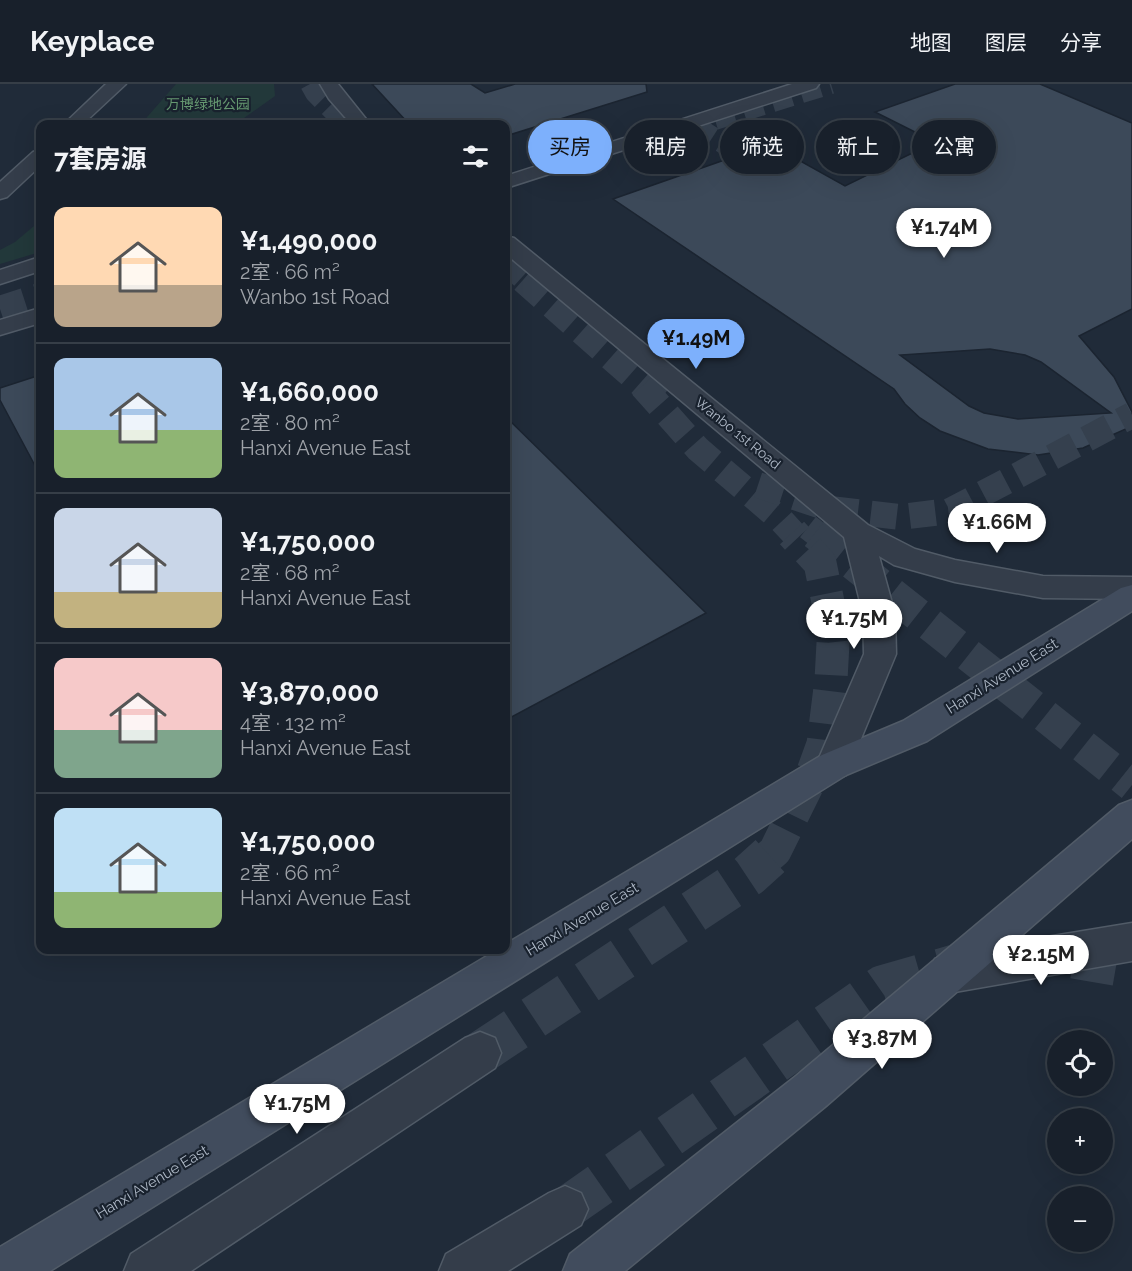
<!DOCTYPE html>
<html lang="zh">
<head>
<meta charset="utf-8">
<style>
  body { margin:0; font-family:Raleway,"Noto Sans SC",sans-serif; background:#252d37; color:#f1f3f6; height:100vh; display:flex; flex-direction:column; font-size:22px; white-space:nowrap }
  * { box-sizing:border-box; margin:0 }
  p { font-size:20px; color:#9fa3a9 }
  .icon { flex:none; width:33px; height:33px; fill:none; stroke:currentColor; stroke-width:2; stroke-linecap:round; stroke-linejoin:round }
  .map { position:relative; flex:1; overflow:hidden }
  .side { position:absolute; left:36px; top:36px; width:474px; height:834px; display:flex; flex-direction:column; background:#18202b; border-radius:12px; box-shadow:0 6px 24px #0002,0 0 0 2px #363e47 }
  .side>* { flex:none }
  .top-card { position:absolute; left:528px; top:36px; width:513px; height:54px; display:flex; gap:12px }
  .fabs { position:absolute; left:1047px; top:946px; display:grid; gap:12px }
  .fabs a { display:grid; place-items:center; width:66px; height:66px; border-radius:50%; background:#18202b; box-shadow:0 6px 24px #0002,0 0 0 2px #363e47; font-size:30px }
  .price { position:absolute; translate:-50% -51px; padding:0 14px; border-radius:21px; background:#fff; color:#222; font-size:20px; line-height:39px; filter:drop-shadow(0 2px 3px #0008) }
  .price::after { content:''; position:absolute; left:50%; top:36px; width:18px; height:14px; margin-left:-9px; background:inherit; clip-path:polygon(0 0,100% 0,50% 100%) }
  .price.current { background:#7db0fc; color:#111 }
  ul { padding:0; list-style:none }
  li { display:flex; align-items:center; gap:18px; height:150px; padding:0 18px }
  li+li { border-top:2px solid #363e47 }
  li span { display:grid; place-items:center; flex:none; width:168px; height:120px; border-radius:12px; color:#555 }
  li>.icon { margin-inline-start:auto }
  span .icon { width:72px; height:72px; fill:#fffc; stroke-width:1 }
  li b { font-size:26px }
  h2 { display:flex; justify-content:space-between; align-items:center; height:72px; padding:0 18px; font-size:26px }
  .chip { padding:0 21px; border-radius:27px; background:#18202b; box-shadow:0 6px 24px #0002,0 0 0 2px #363e47; font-size:21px; line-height:54px }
  .chip.current { background:#7db0fc; color:#111 }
  header { display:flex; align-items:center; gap:36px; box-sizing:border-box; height:84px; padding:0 30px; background:#18202b; border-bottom:2px solid #363e47 }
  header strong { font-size:28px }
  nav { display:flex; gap:33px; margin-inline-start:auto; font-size:21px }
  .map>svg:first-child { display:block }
  .green { fill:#22383a }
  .building { fill:#3c4959; stroke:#1b2430; stroke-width:1.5; fill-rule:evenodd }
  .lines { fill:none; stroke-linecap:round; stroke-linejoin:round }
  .tertiary-tunnel-far3 { stroke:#35404e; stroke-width:20; stroke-dasharray:20 10; stroke-linecap:butt }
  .tertiary-tunnel-far2 { stroke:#35404e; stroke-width:26; stroke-dasharray:26 13; stroke-linecap:butt }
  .tertiary-tunnel-far1 { stroke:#35404e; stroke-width:33; stroke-dasharray:33 16; stroke-linecap:butt }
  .tertiary-tunnel { stroke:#35404e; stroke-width:43; stroke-dasharray:43 21; stroke-linecap:butt }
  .tertiary-casing { stroke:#515b67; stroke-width:3 }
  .secondary-casing { stroke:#515b67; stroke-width:3 }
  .tertiary { fill:#343d4a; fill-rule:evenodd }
  .secondary { fill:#414c5d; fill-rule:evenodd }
  .labels { text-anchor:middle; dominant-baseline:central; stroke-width:4.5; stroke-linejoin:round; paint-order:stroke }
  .far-park-label { font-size:14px; fill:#659870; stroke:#19222e }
  .far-street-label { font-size:14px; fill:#aeb8c6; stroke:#19222e }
  .street-label { font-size:15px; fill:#aeb8c6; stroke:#19222e }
</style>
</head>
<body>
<header>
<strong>Keyplace</strong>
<nav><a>地图</a><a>图层</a><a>分享</a></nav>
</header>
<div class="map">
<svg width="1132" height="1187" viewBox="0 0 1132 1187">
  <rect width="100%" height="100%" fill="#202b39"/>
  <g class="green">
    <polygon points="176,0 274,0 275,12 244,34 245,40 141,40"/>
    <polygon points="40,137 40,168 0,180 0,166 15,158"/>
  </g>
  <g class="building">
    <polygon points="372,0 471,0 485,9 515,0 646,0 647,8 506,52 506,40 409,40"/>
    <path d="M955,0H1040L1132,39V225L1079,252L1114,293L1132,328V344L1130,343L1083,364L1038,371L988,365L940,347L920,334L905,320L894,305L613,115L770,60L845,102L935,58L875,28ZM990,265L1025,271L1041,278L1111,329L1018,335L984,329L969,322L900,271Z"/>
    <polygon points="40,291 40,391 0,316 0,304"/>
    <polygon points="506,333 706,529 506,636"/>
  </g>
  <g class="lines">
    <g class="tertiary-tunnel-far3">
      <polyline points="310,0 315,9 346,40"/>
      <polyline points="715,36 831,0"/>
      <polyline points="696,42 727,62"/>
      <polyline points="506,181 525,198"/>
    </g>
    <g class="tertiary-tunnel-far2">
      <polyline points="523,196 659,316"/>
      <polyline points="0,225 40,212"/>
      <polyline points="642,302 698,365 781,436 794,450"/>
      <polyline points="758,401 831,425 900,433 950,427 1132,331"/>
      <polyline points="808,443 817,450"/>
    </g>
    <g class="tertiary-tunnel-far1">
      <polyline points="815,449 1132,701"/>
      <polyline points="768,773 775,767 810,696 823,660 831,596 833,559 829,523 820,479 792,449"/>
    </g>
    <g class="tertiary-tunnel">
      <polyline points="1074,873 1132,883"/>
      <polyline points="480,969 749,791 770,772"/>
      <polyline points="565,1125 882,903 955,882"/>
    </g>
    <defs>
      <g id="tertiary">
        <polygon points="106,0 126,0 83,40 64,40"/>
        <polygon points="320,0 338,0 370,40 351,40 329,15"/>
        <polygon points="792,0 819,0 816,4 506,104 506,92"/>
        <polygon points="40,66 40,82 7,113 0,115 0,98 33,68"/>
        <polygon points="506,152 514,154 868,441 915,465 955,476 1043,492 1132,493 1132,515 1043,514 955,498 894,481 879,472 895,530 896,570 846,691 834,696 822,691 816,681 864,570 863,530 844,453 506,170"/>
        <polygon points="40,173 40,187 0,200 0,186"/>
        <polygon points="40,224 40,239 0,251 0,236"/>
        <polygon points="1132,839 1132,877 949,909 935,903 929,889 935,875 949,869"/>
        <polygon points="480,948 495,954 501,969 495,984 191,1187 124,1187 131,1170 465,954"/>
        <polygon points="565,1102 581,1109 588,1125 581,1141 508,1187 439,1187 446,1170 549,1109"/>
      </g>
      <g id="secondary">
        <polygon points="1132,501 1132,527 927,657 846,691 50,1187 0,1187 0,1163 497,866 506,866 506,860 822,671 903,637 1121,504"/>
        <polygon points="1132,716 1132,755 826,1022 625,1187 563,1187 570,1170 796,992 1119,721"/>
      </g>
    </defs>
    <use href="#tertiary" class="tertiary-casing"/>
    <use href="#secondary" class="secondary-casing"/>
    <use href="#tertiary" class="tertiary"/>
    <use href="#secondary" class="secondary"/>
  </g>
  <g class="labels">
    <g class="far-park-label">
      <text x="208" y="20">万博绿地公园</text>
    </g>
    <g class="far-street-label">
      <text transform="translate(738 349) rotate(39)">Wanbo 1st Road</text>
    </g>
    <g class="street-label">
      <text transform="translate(1002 592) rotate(-32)">Hanxi Avenue East</text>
      <text transform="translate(582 835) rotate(-31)">Hanxi Avenue East</text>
      <text transform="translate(152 1098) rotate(-31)">Hanxi Avenue East</text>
    </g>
  </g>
</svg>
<div class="fabs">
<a><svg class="icon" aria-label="locate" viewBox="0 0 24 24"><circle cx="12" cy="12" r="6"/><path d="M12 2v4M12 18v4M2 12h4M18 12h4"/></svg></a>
<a>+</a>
<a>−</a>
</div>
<b class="price" style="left:944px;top:175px">¥1.74M</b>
<b class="price current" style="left:696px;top:286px">¥1.49M</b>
<b class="price" style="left:997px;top:470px">¥1.66M</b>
<b class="price" style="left:854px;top:566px">¥1.75M</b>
<b class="price" style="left:1041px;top:902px">¥2.15M</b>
<b class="price" style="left:882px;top:986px">¥3.87M</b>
<b class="price" style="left:297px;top:1051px">¥1.75M</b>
<div class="top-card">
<a class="chip current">买房</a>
<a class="chip">租房</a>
<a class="chip">筛选</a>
<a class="chip">新上</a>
<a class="chip">公寓</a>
</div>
<section class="side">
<h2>7套房源<svg class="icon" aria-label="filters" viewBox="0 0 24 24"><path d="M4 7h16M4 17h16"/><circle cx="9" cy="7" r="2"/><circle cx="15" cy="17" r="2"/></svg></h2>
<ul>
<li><span style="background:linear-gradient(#ffd9b3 65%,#b9a48a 0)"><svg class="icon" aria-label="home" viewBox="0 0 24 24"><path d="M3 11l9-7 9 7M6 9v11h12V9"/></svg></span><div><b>¥1,490,000</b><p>2室 · 66 m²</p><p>Wanbo 1st Road</p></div></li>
<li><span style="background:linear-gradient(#a9c7e8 60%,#8fb573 0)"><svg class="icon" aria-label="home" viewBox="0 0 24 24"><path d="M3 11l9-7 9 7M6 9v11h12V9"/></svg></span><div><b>¥1,660,000</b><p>2室 · 80 m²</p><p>Hanxi Avenue East</p></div></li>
<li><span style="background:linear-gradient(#c9d6e8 70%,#c2b280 0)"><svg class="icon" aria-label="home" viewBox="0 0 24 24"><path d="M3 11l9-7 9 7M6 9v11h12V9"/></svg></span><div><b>¥1,750,000</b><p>2室 · 68 m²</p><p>Hanxi Avenue East</p></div></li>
<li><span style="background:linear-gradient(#f6c9c9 60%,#7fa58c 0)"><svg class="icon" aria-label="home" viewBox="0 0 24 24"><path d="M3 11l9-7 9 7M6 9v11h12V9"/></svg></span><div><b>¥3,870,000</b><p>4室 · 132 m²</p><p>Hanxi Avenue East</p></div></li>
<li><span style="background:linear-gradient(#bfe0f5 70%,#8fb573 0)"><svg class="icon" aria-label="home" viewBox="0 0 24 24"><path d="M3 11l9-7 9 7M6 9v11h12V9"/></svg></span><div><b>¥1,750,000</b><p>2室 · 66 m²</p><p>Hanxi Avenue East</p></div></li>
</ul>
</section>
</div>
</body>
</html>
